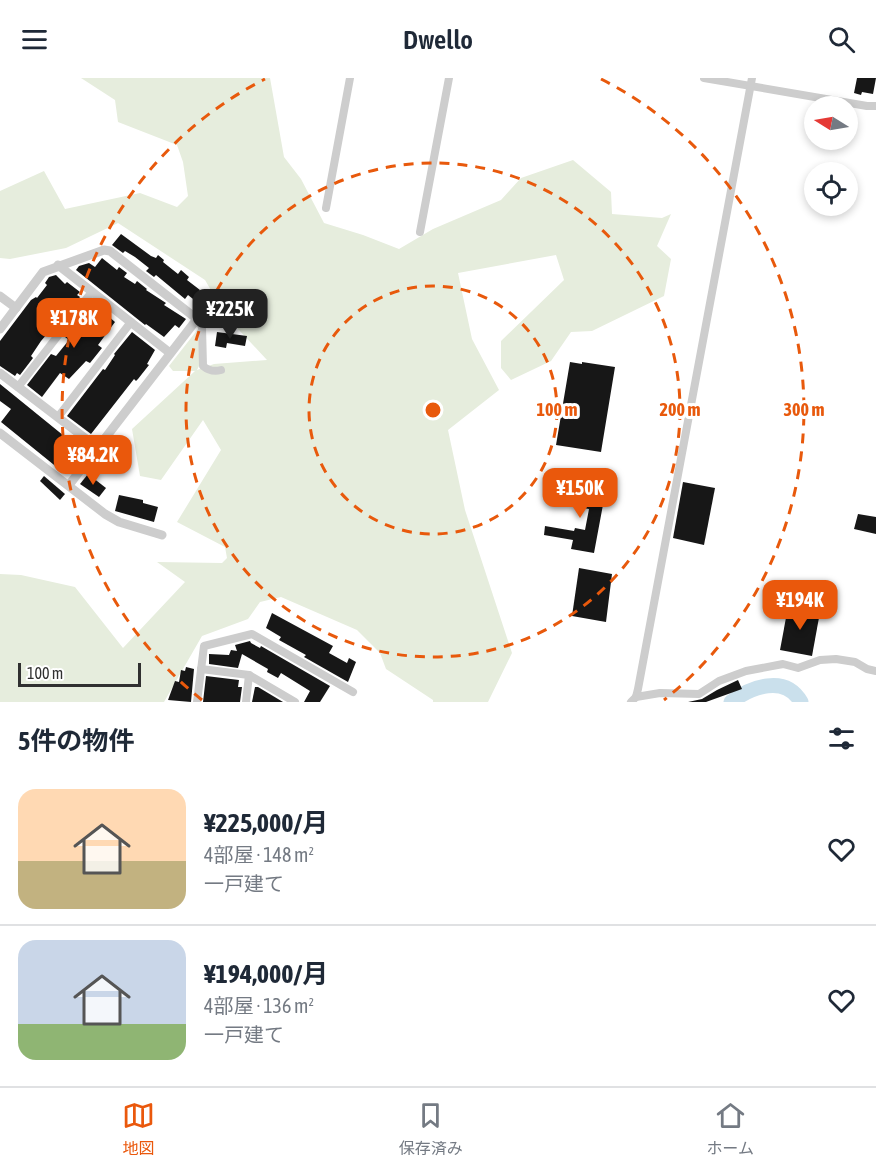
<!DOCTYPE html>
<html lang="ja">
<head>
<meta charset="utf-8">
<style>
  body { margin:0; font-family:"Asap Condensed","Noto Sans JP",sans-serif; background:#f2f2f3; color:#1f2937; height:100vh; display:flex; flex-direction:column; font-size:22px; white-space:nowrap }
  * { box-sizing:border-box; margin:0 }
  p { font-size:20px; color:#747a83 }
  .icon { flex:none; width:33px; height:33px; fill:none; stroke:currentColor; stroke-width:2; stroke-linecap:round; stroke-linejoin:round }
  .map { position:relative; height:624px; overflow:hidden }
  .sheet { display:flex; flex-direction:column; background:#fff; flex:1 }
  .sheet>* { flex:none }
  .needle { width:39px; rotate:281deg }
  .fabs { position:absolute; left:804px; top:18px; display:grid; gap:12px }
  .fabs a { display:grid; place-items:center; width:54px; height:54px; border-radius:50%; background:#fff; box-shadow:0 3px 9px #0003; font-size:30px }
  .scale { position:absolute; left:18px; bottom:15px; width:123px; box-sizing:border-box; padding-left:6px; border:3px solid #303030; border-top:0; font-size:16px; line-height:21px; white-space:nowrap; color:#303030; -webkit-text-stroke:4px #fff; paint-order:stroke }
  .price { position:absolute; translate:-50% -51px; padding:0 14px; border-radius:12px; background:#ea580c; color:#fff; font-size:20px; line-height:39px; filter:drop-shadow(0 2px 3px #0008) }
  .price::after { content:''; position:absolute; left:50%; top:36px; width:18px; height:14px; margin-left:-9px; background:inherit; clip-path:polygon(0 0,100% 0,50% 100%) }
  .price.current { background:#222; color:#fff }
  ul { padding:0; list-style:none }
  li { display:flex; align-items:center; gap:18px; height:150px; padding:0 18px }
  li+li { border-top:2px solid #e0e1e3 }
  li span { display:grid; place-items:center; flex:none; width:168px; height:120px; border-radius:18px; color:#555 }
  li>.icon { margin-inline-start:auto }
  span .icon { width:72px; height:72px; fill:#fffc; stroke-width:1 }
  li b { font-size:26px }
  h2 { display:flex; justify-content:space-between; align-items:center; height:72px; padding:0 18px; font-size:26px }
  header { display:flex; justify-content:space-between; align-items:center; height:78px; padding:0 18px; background:#fff; font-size:27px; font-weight:600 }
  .menu { display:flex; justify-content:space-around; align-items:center; height:84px; border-top:2px solid #e0e1e3; background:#fff; font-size:16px; color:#747a83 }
  .menu a { display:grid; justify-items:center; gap:3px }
  .menu .current { color:#ea580c }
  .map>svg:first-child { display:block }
  .green { fill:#e6eddd }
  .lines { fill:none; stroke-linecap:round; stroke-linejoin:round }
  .river { stroke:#cae0ec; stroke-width:15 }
  .building { fill:#171717 }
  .minor { stroke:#cdcdcd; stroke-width:8 }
  .tertiary { stroke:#cdcdcd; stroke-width:9 }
  .ring { fill:none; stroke:#e8590c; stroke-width:3; stroke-dasharray:10 8 }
  .centre { fill:#e8590c; stroke:#fff; stroke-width:3 }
  .ring-label { font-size:18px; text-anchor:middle; font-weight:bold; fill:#e8590c; stroke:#fff; stroke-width:6; stroke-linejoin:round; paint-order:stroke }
</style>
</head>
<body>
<header><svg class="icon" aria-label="menu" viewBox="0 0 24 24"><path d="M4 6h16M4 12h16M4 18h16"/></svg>Dwello<svg class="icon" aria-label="search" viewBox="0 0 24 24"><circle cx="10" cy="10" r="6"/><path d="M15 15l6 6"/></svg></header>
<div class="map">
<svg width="876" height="624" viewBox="0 0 876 624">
  <rect width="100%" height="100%" fill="#fff"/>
  <polygon class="green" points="81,0 270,0 284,79 301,101 324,145 363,157 399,171 433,151 501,122 521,100 573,82 611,114 612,136 662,140 671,136 657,168 671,181 664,218 592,253 571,254 551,283 511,302 501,290 501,263 564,202 556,177 458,195 472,261 499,312 448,352 465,432 512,575 488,624 433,624 433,622 386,591 380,575 357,552 281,519 260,524 248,541 202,558 164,624 0,624 0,496 21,497 75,509 123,570 185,504 157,484 222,485 227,480 225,469 177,444 221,372 203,342 161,402 140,398 132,351 195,293 173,293 169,288 198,251 200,286 197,292 214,286 267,282 226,238 205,202 118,145 66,170 10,181 0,180 0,113 44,93 65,131 140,115 177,129 188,118 183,84 177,67 118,44 115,22"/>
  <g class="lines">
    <path class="river" d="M731,624C751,609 785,596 801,624"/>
  </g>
  <g class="building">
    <polygon points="857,0 876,0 873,16 862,14 861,17 854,15"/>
    <polygon points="121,156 151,178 156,180 158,177 164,182 163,184 178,196 181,192 189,199 187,202 200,212 193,221 188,217 185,221 156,197 154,199 146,193 149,190 135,179 125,173 123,175 112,167"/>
    <polygon points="102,180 117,192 119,189 127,195 124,199 135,206 137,203 147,211 146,212 166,225 164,227 186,241 179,250 175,247 164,259 146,246 145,247 76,192 79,188 89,185 95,189"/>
    <polygon points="56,197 65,206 67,204 80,214 77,217 80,219 62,243 60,241 41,263 31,278 33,280 20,297 17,295 15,298 0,288 0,263 31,222 36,219 37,220 47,207 45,205 49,199"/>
    <polygon points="92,224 115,244 98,267 102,270 90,285 86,283 69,301 60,295 42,319 27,307 51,276 56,278 69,262 65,259"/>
    <polygon points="132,254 155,272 147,286 149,287 138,301 136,303 134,301 91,356 67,338 103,291 105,292 115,277 114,276"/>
    <polygon points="217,254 247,258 245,268 227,265 226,270 215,268"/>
    <polygon points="570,284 582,286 582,284 615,289 601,374 556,367"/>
    <polygon points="0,306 69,362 72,359 83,367 64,395 1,344 11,331 0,323"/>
    <polygon points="88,396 106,410 99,419 80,406"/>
    <polygon points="44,398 65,416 60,422 40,403"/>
    <polygon points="683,404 715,410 704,467 673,460"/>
    <polygon points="554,411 592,417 592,414 605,416 594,475 571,471 573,462 544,457 545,448 574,453 575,450 585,452 589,431 552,424"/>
    <polygon points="119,417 143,422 143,425 158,429 154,444 115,433"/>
    <polygon points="858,436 876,439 876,456 854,451"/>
    <polygon points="579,490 612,496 606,544 572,538"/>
    <polygon points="788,529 820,534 812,578 780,572"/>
    <polygon points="272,535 333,568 329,575 347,585 349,580 356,584 348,604 304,579 306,577 279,562 281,559 266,550"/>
    <polygon points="250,563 251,565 260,570 261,568 330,608 320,624 304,624 310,613 281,595 278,600 267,594 268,591 242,576 238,590 209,586 209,576 229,577 231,572 237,573 235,567"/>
    <polygon points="186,589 194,591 191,624 168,622 175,603 179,604 181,592 185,593"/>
    <polygon points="206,598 239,602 238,609 242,609 240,624 203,624"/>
    <polygon points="738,602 742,611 706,624 688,624 702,621 717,612"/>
    <polygon points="255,609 258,609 283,624 252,624"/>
  </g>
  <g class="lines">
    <g class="minor">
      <polyline points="704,0 867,28 876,28"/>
      <polyline points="326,130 350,0"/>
      <polyline points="420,154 449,0"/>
      <path d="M197,241L202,249L203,288C209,293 214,294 221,292"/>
      <polyline points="18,309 91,215"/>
      <polyline points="58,339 131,244"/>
      <polyline points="201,591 249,597 295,624"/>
      <polyline points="636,619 660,615 699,616 719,603 746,593 783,586 798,590 820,582 836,581 855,584 867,591 876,593"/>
      <polyline points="197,624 204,568 252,556 353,614"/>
      <polyline points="246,624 249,597"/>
      <polyline points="631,624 636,619 638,611 752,0"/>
    </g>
    <g class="tertiary">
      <polyline points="58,187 170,275"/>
      <polyline points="0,218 16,230"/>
      <polyline points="0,251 43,194 104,172 110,173 197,241 69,407"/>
      <polyline points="0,295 98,370"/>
      <polyline points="0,355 105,436 119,444 162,457"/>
    </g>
  </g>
  <g class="ring">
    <circle cx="433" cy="332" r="124"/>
    <circle cx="433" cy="332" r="247"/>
    <path d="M202 622A371 371 0 0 1 265 1M601 1A371 371 0 0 1 664 622"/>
  </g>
  <circle cx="433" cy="332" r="9" class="centre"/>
  <g class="ring-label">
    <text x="557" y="338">100 m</text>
    <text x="680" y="338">200 m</text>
    <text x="804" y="338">300 m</text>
  </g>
</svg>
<div class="fabs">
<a><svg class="needle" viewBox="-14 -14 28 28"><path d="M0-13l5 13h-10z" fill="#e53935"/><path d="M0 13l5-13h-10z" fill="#747a83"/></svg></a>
<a><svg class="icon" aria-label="locate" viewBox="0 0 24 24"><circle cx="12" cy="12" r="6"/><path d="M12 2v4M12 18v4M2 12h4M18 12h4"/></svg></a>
</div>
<div class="scale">100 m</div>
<b class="price current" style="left:230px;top:262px">¥225K</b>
<b class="price" style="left:74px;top:271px">¥178K</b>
<b class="price" style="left:93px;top:408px">¥84.2K</b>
<b class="price" style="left:580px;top:441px">¥150K</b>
<b class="price" style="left:800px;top:553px">¥194K</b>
</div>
<section class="sheet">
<h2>5件の物件<svg class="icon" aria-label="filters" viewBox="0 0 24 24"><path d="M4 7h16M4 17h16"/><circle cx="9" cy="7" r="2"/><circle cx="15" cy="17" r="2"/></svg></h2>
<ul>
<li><span style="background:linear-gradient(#ffd9b3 60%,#c2b280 0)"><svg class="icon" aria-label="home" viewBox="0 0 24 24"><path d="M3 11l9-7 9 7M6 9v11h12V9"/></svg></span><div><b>¥225,000/月</b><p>4部屋 · 148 m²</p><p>一戸建て</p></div><svg class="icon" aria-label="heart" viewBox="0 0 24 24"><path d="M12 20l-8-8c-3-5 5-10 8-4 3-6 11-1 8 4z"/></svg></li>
<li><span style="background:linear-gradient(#c9d6e8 70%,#8fb573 0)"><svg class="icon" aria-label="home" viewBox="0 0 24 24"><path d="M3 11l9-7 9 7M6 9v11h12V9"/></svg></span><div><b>¥194,000/月</b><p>4部屋 · 136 m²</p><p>一戸建て</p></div><svg class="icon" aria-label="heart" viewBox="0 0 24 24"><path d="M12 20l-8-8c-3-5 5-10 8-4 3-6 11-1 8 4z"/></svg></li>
</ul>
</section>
<nav class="menu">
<a class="current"><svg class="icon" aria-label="map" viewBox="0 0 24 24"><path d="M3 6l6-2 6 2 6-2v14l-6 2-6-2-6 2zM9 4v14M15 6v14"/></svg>地図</a>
<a><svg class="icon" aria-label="saved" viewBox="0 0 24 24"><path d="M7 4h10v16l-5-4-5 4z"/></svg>保存済み</a>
<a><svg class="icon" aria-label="home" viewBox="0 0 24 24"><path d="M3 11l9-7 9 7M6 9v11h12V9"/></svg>ホーム</a>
</nav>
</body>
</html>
